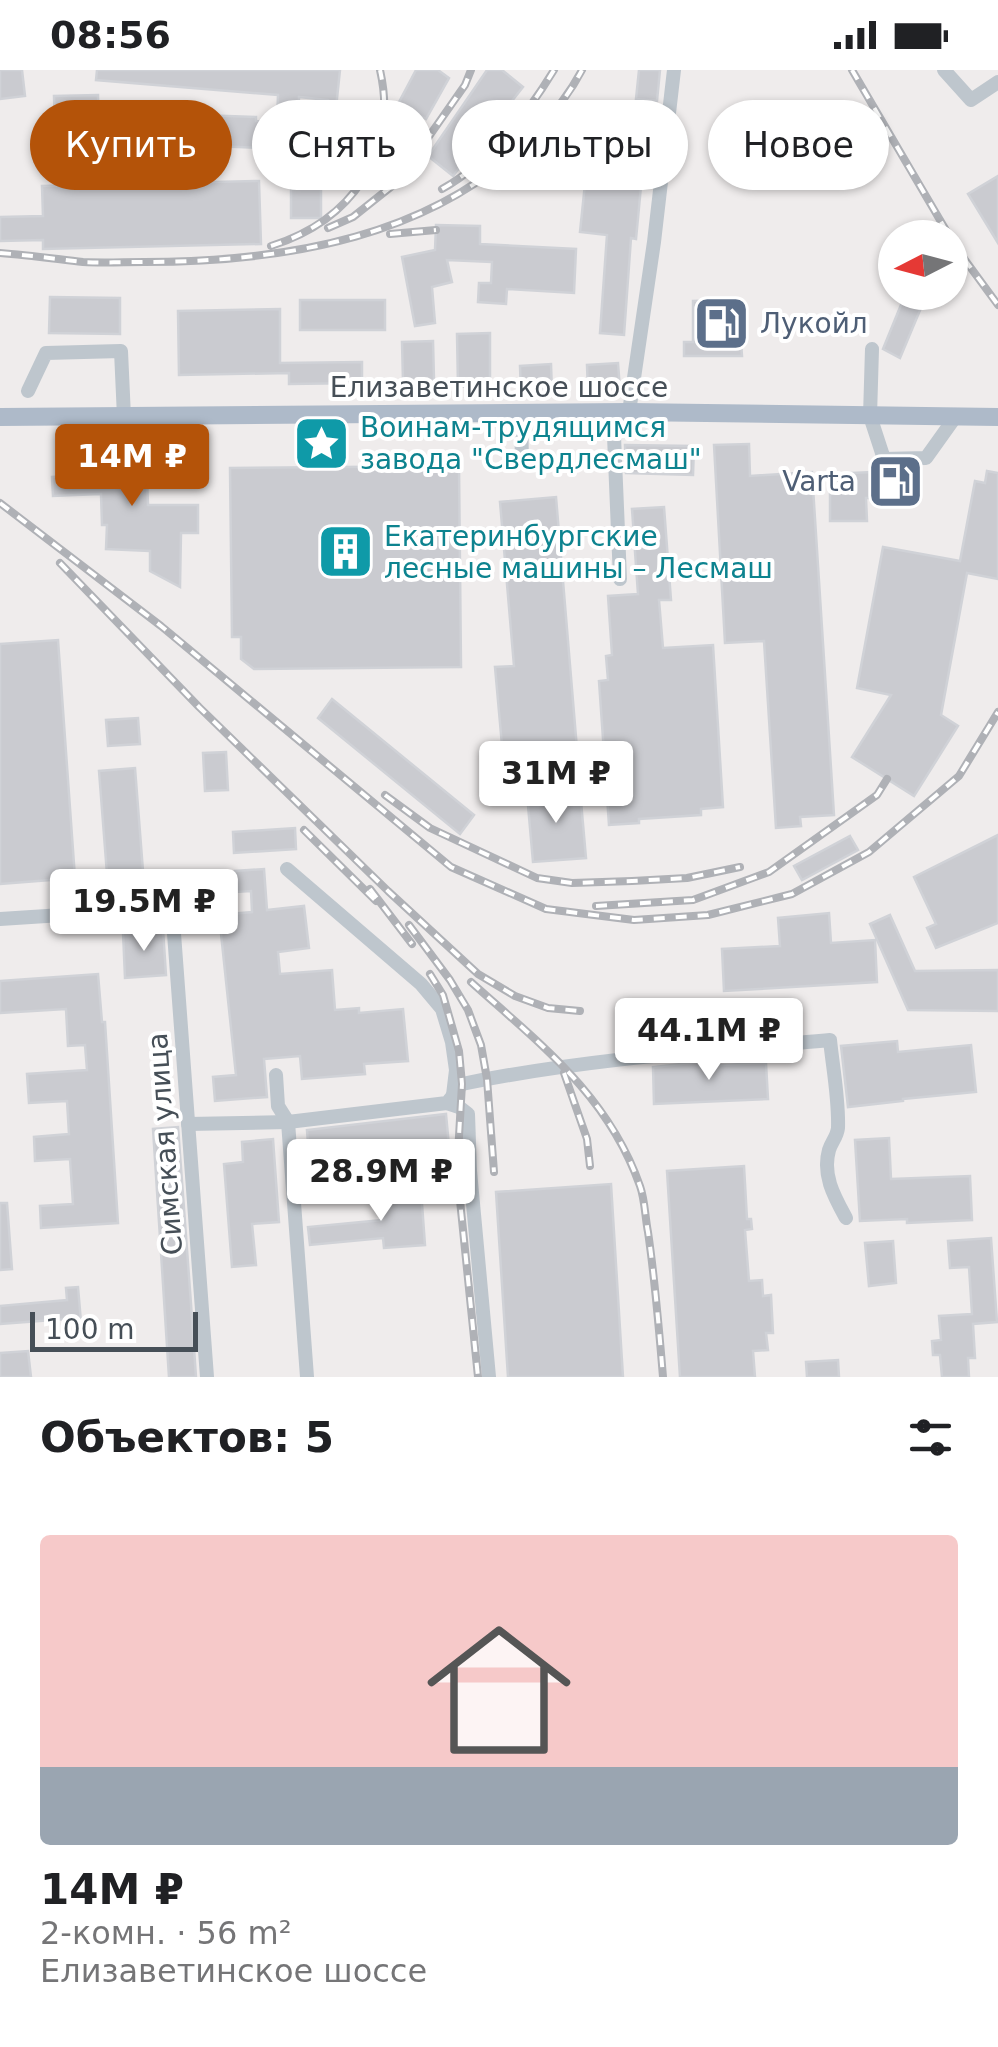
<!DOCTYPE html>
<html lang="ru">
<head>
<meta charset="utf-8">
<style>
  body { margin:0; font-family:"DejaVu Sans",sans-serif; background:#f2f2f2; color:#202124; height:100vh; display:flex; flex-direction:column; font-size:38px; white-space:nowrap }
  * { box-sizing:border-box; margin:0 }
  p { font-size:32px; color:#757577 }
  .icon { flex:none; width:55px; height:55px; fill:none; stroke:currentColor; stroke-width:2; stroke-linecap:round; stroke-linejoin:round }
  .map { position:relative; height:1307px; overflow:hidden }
  .side { display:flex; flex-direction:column; background:#fff; flex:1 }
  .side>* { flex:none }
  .banner { position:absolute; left:30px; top:30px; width:940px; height:90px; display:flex; gap:20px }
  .needle { width:65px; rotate:264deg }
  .fabs { position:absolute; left:878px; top:150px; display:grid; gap:20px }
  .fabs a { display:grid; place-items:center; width:90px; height:90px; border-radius:50%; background:#fff; box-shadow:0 2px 8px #0004; font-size:50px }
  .scale { position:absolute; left:30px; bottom:25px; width:168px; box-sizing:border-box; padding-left:10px; border:5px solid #464f57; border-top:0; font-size:28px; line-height:35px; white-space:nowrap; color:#464f57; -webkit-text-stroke:8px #fff; paint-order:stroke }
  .price { position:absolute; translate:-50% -85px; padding:0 22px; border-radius:10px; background:#fff; color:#222; font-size:32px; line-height:65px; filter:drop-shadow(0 2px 5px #0008) }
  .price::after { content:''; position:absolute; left:50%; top:60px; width:30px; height:22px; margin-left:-15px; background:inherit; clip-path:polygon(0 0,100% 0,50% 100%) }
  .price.selected { background:#b45309; color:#fff }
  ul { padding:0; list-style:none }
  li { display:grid; align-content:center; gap:20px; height:530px; padding:0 40px }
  li span { display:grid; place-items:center; height:310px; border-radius:10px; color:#555 }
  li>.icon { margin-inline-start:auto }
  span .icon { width:180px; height:180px; fill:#fffc; stroke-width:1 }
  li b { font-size:42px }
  h2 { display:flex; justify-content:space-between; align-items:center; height:120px; padding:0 40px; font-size:42px }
  .tag { padding:0 35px; border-radius:45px; background:#fff; box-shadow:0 2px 8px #0004; font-size:35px; line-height:90px }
  .tag.selected { background:#b45309; color:#fff }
  .status { display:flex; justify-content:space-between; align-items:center; height:70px; padding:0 50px; background:#fff; direction:ltr }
  .status svg { height:28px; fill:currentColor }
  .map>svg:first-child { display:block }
  .building { fill:#cacbd0; stroke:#d0d2d7; stroke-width:2.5 }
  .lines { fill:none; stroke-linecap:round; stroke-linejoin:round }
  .minor { stroke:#bec6cd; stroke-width:14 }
  .major { stroke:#aebac9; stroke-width:18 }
  .rail-casing { stroke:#afb1b6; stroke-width:8 }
  .rail { stroke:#fff; stroke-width:4; stroke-dasharray:11; stroke-linecap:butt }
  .labels { text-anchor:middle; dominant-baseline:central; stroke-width:8; stroke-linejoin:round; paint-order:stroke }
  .service-label { font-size:28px; fill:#4e5e75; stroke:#fff; text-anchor:start }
  .street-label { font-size:28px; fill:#464f57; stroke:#fff }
  .culture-label { font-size:28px; fill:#0d838f; stroke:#fff; text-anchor:start }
</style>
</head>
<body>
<div class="status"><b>08:56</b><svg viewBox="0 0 49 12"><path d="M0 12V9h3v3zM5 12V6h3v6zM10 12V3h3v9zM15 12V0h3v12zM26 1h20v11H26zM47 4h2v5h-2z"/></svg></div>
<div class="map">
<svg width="998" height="1307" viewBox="0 0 998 1307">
  <rect width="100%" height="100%" fill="#efecec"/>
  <g class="building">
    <polygon points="0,0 22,0 25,26 0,29"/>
    <polygon points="97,0 340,0 336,38 344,39 341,64 324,62 328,30 299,27 298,53 286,53 285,79 166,74 167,47 200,48 200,45 256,47 256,51 277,52 278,25 96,10"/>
    <polygon points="416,0 438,0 449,8 426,49 398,34"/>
    <polygon points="487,0 502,0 523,17 453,106 428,86"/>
    <polygon points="639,0 660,0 657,31 636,29"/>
    <polygon points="98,25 99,63 138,64 138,87 99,86 99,88 56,89 54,26"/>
    <polygon points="592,46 647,53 636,169 631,168 624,265 600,263 607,165 580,162"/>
    <polygon points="291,81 321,81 321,90 334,90 334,102 321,102 321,148 291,148"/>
    <polygon points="998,106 998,173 968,124"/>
    <polygon points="259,111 261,174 43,179 43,170 0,171 0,147 43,146 42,116"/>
    <polygon points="436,155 480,156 480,174 576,179 574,223 507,219 506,234 478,232 479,213 491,213 492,192 447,190 452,212 432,217 435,253 415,256 402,187 435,180"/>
    <polygon points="50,227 120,228 120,264 49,263"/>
    <rect x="300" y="230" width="85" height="30"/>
    <polygon points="725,230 726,272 741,272 742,286 684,286 684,272 693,272 693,231"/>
    <polygon points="903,230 921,238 900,288 883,279"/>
    <polygon points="280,239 280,293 362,292 362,313 289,314 289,303 179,305 178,241"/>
    <polygon points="490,263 490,316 458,317 457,264"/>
    <polygon points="433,271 434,310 403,311 402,272"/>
    <polygon points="618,293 620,320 588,322 587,295"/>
    <polygon points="551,294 552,322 521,324 520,296"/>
    <polygon points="749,374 750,406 812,402 834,745 800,747 801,756 776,758 764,571 725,573 714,375"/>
    <polygon points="625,375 694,376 693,405 626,403"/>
    <polygon points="72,381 84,381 84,385 146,383 148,435 198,435 198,463 181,463 180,517 150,501 150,481 106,479 107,455 102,455 101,424 53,426 52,407 73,406"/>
    <polygon points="459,396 461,597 254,599 241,589 241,567 232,567 230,398"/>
    <polygon points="917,400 919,428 866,428 867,451 830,451 830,404"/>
    <polygon points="987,401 998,403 998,509 967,503 941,645 958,656 914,726 852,687 891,625 857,618 883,477 960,491 975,411 985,413"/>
    <polygon points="556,427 579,703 505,709 495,597 514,596 500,432"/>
    <polygon points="664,437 671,530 659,530 663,578 713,575 723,737 701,739 701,745 639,749 639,753 609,755 599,611 608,610 606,586 612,585 608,526 638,524 632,439"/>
    <polygon points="58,570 75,808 0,814 0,574"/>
    <polygon points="332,629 474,745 460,764 318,648"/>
    <polygon points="138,648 140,674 108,676 106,650"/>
    <polygon points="226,682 228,720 205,721 203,683"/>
    <polygon points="135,698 143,801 107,804 99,701"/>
    <polygon points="580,720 586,788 533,792 527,724"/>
    <polygon points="295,758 296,779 234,783 233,762"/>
    <polygon points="998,765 998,853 936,878 927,858 936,854 914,807"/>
    <polygon points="850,766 858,780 802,810 794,796"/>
    <polygon points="264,799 267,840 304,836 309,878 278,882 280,904 332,900 335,940 359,938 359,943 403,939 408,991 364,994 365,1004 302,1009 300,986 264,989 267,1027 215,1031 213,1007 236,1005 219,845 252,842 251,821 236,822 235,801"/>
    <polygon points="829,843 831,873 875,870 877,912 724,921 722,879 780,876 778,848"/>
    <polygon points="890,845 915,901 998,900 998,941 908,940 870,854"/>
    <polygon points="163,859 166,905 125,908 123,862"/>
    <polygon points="98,904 102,952 105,952 118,1153 41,1158 40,1136 73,1134 70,1089 35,1091 34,1067 69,1064 67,1031 29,1033 27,1004 87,1000 85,975 68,976 66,939 0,943 0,911"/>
    <polygon points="897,971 898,982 971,975 976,1022 903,1029 903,1031 848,1037 841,976"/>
    <polygon points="700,992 700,996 766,993 768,1029 654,1034 653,997"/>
    <polygon points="446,1044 450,1087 310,1100 307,1060"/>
    <polygon points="178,1057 191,1234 196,1307 169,1307 153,1059"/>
    <polygon points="889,1068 891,1109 970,1106 972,1150 907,1153 907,1149 860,1151 855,1070"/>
    <polygon points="273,1069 279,1152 252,1154 256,1195 232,1197 224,1094 243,1092 242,1072"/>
    <polygon points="744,1096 747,1149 751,1149 752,1159 745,1160 749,1211 762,1210 763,1226 771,1225 773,1263 766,1263 768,1280 753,1281 755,1307 680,1307 667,1101"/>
    <polygon points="611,1114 623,1307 508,1307 496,1122"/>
    <polygon points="421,1120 425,1175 384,1178 383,1168 310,1175 308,1157 382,1150 380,1123"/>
    <polygon points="0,1133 7,1133 12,1199 0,1200"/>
    <polygon points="991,1168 997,1252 973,1254 975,1288 968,1288 969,1307 942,1307 940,1285 933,1285 932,1271 941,1270 939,1246 972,1244 969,1197 950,1198 948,1171"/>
    <polygon points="893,1171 896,1213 869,1216 865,1173"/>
    <polygon points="78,1217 81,1252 67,1253 66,1249 0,1254 0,1236 67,1230 66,1218"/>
    <polygon points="28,1281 31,1307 0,1307 0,1283"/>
    <polygon points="838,1290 839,1307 807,1307 806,1292"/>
  </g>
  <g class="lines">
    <g class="minor">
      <polyline points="944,0 971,30 998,12"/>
      <polyline points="872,279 870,346 884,389 926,388 956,346"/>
      <polyline points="28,321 46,283 121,281 124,347"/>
      <polyline points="613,342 620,509"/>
      <polyline points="629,342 654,172 674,0"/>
      <polyline points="521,343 522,393"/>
      <polyline points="287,799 421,914 442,939 452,972 456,1000 453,1025"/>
      <polyline points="0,849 170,838 173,850 207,1307"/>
      <polyline points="276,1005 278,1036 288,1052 307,1307"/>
      <polyline points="447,1033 459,1037 468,1044 470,1101 489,1307"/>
      <path d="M188,1054L288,1052L447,1033L462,1014C583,989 707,981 830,970C833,999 839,1029 838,1058C837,1067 832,1071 829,1080C822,1105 834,1126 846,1148"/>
      <polyline points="293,1114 470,1101"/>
    </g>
    <polyline class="major" points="0,347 629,342 998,347"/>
    <defs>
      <g id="rail">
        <polyline points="852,0 957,179 998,235"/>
        <path d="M442,119C490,92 526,46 554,0"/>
        <polyline points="328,158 353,147 397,112 465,15 471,0"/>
        <polyline points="390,164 436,160"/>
        <path d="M271,176C351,151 399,84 380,0"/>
        <path d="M0,183C28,185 56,189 83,192C103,193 124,192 144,192C283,192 438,168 537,61C555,42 570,23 582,0"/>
        <polyline points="0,433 161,556 451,797 546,839 634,850 708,845 792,824 869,782 959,706 998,642"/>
        <polyline points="60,493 199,637 388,821 478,904 515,926 548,938 580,941"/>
        <polyline points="385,725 430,758 537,808 572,813 632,811 687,808 740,797"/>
        <polyline points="304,760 376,831"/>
        <polyline points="370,819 412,874"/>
        <polyline points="596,836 693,830 769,802 877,725 887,709"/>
        <polyline points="409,855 450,910 468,940 481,975 487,1009 494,1102"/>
        <polyline points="430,904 443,925 459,981 462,1014 457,1101 478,1307"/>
        <path d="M471,912C540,974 608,1025 640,1116C645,1130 645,1147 648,1162C655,1210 659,1258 663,1307"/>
        <polyline points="564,1003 587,1069 590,1096"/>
      </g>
    </defs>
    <use href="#rail" class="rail-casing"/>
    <use href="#rail" class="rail"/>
  </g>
  <defs>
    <symbol id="fuel-square" viewBox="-11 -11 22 22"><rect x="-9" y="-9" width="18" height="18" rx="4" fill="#5c6f8a" stroke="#fff"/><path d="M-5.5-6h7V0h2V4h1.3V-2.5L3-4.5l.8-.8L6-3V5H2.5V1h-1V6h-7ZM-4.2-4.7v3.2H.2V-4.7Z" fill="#fff"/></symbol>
    <symbol id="sight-square" viewBox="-11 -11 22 22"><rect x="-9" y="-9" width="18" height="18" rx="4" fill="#0f9aa8" stroke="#fff"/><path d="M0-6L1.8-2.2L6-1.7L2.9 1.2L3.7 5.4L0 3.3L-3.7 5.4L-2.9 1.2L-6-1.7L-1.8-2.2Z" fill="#fff"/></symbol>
    <symbol id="building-square" viewBox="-11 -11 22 22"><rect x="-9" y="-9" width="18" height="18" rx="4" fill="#0f9aa8" stroke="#fff"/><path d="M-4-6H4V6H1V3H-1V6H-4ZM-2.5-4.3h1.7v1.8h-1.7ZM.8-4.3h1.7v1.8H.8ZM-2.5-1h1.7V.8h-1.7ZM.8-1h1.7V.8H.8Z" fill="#fff"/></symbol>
  </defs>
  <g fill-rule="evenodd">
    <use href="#fuel-square" x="690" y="222" width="63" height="63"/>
    <use href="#sight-square" x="290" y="342" width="63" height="63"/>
    <use href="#fuel-square" x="864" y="380" width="63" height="63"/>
    <use href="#building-square" x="314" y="450" width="63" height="63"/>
  </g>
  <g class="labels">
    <g class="service-label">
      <text x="760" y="253">Лукойл</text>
      <text x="856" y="411" text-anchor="end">Varta</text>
    </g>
    <g class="street-label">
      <text x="499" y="317">Елизаветинское шоссе</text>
      <text transform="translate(165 1074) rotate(-94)">Симская улица</text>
    </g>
    <g class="culture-label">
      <text x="360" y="357">Воинам-трудящимся<tspan x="360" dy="32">завода "Свердлесмаш"</tspan></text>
      <text x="384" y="466">Екатеринбургские<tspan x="384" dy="32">лесные машины – Лесмаш</tspan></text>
    </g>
  </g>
</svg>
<div class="fabs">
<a><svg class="needle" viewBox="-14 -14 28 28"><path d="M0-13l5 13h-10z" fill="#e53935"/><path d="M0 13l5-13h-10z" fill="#757577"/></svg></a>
</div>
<div class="scale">100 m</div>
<b class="price selected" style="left:132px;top:439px">14M ₽</b>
<b class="price" style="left:556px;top:756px">31M ₽</b>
<b class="price" style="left:144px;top:884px">19.5M ₽</b>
<b class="price" style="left:709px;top:1013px">44.1M ₽</b>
<b class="price" style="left:381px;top:1154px">28.9M ₽</b>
<div class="banner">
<a class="tag selected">Купить</a>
<a class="tag">Снять</a>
<a class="tag">Фильтры</a>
<a class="tag">Новое</a>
</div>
</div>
<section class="side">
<h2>Объектов: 5<svg class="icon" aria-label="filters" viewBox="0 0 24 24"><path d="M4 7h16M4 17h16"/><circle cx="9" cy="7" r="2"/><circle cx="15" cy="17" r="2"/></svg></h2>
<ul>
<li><span style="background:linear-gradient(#f6c9c9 75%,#9aa5b1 0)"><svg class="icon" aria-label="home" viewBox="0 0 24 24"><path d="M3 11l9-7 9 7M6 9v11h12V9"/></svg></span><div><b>14M ₽</b><p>2-комн. · 56 m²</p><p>Елизаветинское шоссе</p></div></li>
</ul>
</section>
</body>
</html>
